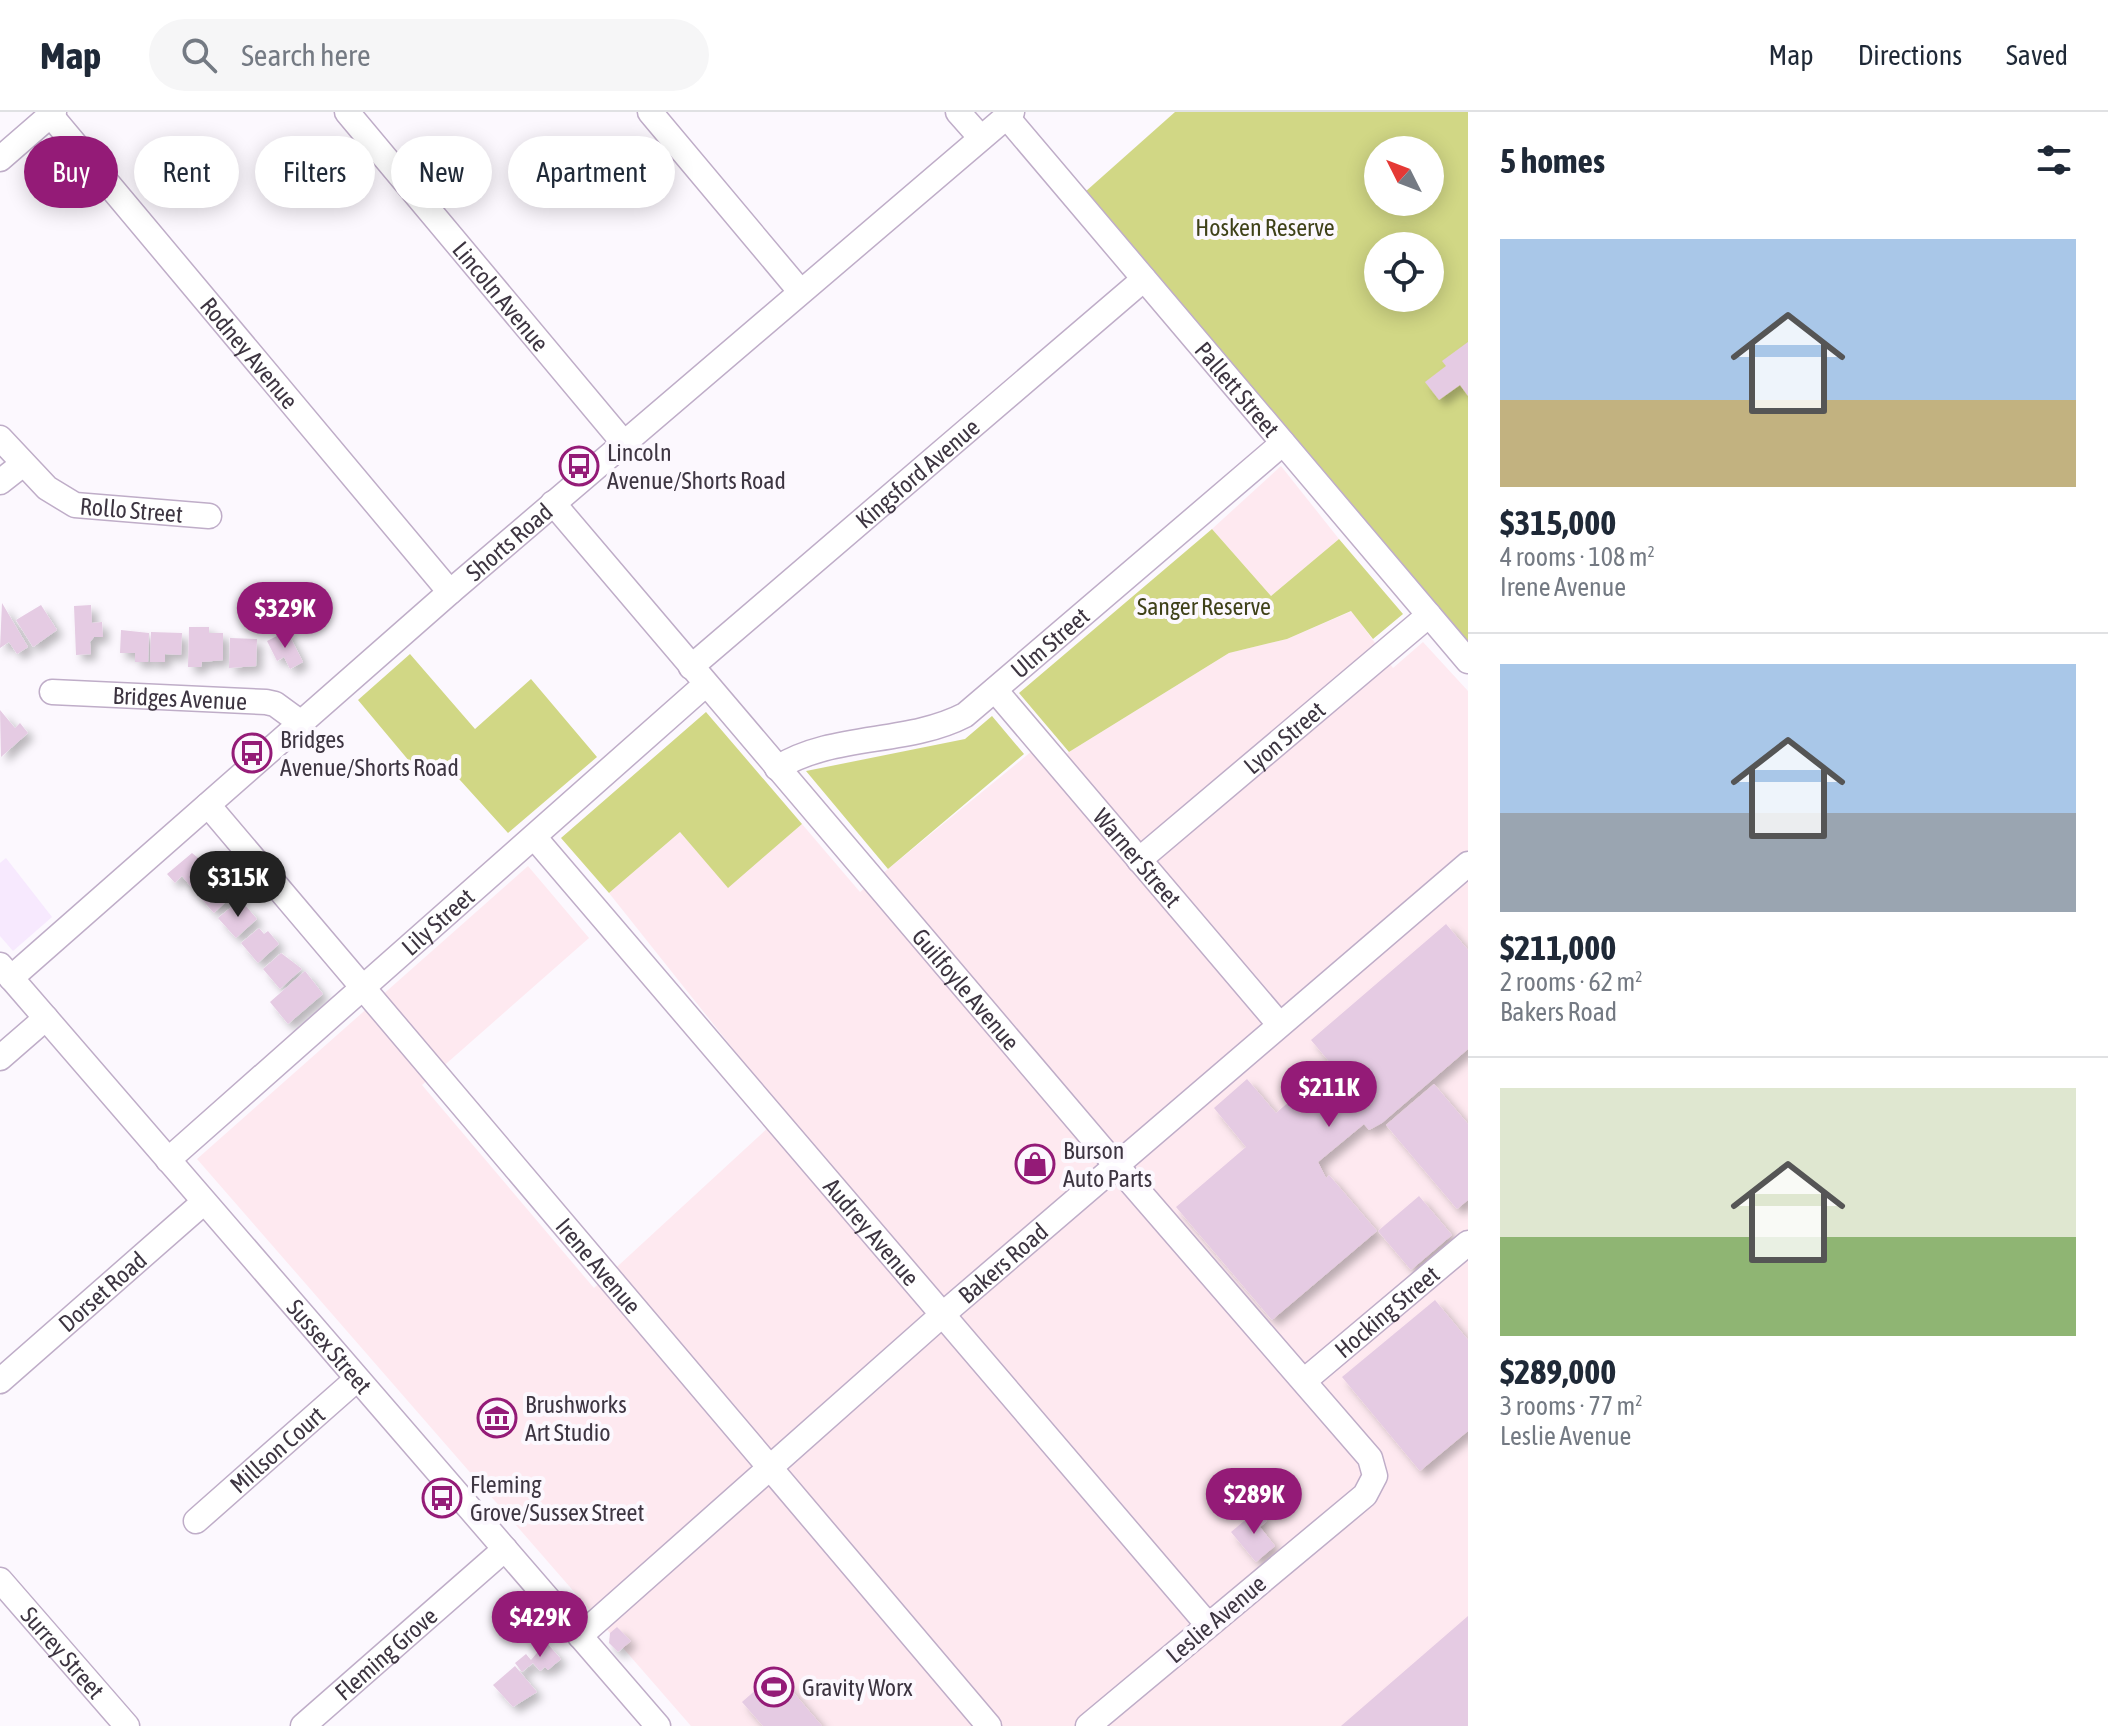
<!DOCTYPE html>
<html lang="en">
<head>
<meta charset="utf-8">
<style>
  body { margin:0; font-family:"Asap Condensed",sans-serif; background:#f6f6f7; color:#1f2937; height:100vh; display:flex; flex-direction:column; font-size:30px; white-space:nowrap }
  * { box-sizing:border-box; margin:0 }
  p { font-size:26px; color:#747a83 }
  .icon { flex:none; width:44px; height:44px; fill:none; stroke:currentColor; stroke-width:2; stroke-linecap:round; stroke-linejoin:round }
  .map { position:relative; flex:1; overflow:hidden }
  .side { display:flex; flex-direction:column; background:#fff; width:640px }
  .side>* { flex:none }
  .guide { position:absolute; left:24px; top:24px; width:760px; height:72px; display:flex; gap:16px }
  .needle { width:52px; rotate:312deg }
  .tools { position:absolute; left:1364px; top:24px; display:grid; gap:16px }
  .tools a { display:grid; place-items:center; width:80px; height:80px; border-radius:50%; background:#fff; box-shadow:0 4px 20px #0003; font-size:40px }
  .price { position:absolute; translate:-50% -68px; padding:0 18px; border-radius:28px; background:#941b77; color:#fff; font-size:26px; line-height:52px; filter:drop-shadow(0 2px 4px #0008) }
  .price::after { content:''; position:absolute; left:50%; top:48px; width:24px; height:18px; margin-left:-12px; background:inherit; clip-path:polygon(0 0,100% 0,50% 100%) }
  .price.active { background:#222; color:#fff }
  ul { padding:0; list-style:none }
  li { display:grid; align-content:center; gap:16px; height:424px; padding:0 32px }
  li+li { border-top:2px solid #e0e1e3 }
  li span { display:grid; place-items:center; height:248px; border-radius:0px; color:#555 }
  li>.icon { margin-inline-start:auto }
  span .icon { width:144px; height:144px; fill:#fffc; stroke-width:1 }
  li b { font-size:34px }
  h2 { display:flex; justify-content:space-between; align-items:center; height:96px; padding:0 32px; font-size:34px }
  .tag { padding:0 28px; border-radius:36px; background:#fff; box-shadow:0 4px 20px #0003; font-size:28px; line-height:72px }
  .tag.active { background:#941b77; color:#fff }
  header { display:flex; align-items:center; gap:48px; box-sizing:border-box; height:112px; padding:0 40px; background:#fff; border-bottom:2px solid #e0e1e3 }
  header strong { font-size:38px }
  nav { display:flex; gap:44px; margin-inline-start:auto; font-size:28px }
  .search { width:560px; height:72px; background:#f6f6f7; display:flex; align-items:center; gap:20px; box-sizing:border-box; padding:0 28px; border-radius:44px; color:#747a83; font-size:30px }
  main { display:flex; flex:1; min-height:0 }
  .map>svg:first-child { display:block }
  .built { fill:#f7e9fe }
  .industrial { fill:#fee9f0 }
  .green { fill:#d1d785; fill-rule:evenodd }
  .building { fill:#e5cbe3; filter:url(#shadow) }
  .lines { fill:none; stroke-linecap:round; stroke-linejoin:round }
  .minor-casing { stroke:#bfadc8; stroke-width:27 }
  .minor { stroke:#fff; stroke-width:24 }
  .labels { text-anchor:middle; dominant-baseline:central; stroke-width:8; stroke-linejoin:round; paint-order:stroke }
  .park-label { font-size:24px; fill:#3f4118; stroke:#fcf8fe }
  .street-label { font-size:24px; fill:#3d3541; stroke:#fcf8fe }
  .poi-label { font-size:24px; fill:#3d3541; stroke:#fcf8fe; text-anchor:start }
</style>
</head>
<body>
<header>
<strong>Map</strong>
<div class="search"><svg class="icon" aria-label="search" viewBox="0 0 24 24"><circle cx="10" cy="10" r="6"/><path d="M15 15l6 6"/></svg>Search here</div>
<nav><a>Map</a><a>Directions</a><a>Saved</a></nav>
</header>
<main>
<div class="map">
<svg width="1468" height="1614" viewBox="0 0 1468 1614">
  <defs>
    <filter id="shadow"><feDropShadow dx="6" dy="6" stdDeviation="4" flood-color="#0004"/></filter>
  </defs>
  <rect width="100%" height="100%" fill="#fcf8fe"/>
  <polygon class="built" points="6,746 52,805 13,839 0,824 0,751"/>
  <g class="industrial">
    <polygon points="1281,354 1339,427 1271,484 1212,417"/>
    <polygon points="1352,499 1393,556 1423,530 1468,579 1468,1614 691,1614 197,1047 528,754 589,826 422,973 594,1176 784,1001 609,781 680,720 728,775 802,712 860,780 1032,639 1048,657 1069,640 1229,541 1287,527"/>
  </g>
  <g class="green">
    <path d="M1175,0H1468V532L1085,80ZM1378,38H1430V90H1378ZM1378,134H1430V186H1378Z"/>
    <polygon points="1212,417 1271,484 1339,427 1403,502 1373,527 1351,499 1287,527 1229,541 1069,640 1019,581"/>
    <polygon points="410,542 475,617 531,567 597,645 508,721 440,646 420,662 358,588"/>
    <polygon points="706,600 802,712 728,776 680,720 609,781 561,726"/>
    <polygon points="992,604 1024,642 888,757 806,659 965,627"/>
  </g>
  <g class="building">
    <polygon points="1468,230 1468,284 1460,273 1439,288 1425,270 1446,254 1442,249"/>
    <polygon points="2,491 28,535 17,542 9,530 0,536"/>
    <polygon points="41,493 57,518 33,535 16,508"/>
    <polygon points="91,493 92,511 102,510 103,525 94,525 90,530 91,542 76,543 74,494"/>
    <polygon points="189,515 209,515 209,521 223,521 223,548 202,550 201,555 188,555"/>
    <polygon points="121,518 149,521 148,550 135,550 135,541 120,541"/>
    <polygon points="287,519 303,550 290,557 284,545 277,549 267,529"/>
    <polygon points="151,520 182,521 181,543 165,542 165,550 150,550"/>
    <polygon points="230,526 257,527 256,554 229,556"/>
    <polygon points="0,598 15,616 20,611 28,621 1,645"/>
    <polygon points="192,741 212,757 191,775 182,764 175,771 167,762"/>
    <polygon points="214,766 234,782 214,801 197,782"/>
    <polygon points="236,791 242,797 245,793 257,807 236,826 218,806"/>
    <polygon points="1446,812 1468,838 1468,937 1382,1011 1369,1018 1364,1012 1318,1050 1326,1066 1329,1063 1377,1119 1272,1208 1176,1095 1246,1035 1214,996 1247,967 1276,1001 1332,953 1311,928"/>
    <polygon points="259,816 264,822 268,819 279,832 258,851 241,831"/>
    <polygon points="281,841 302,857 280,877 263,857"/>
    <polygon points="305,859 323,882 288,912 270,890"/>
    <polygon points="1434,972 1468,1012 1468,1088 1457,1097 1386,1013"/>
    <polygon points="1419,1084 1452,1123 1411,1158 1378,1119"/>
    <polygon points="1435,1188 1468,1228 1468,1319 1420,1359 1342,1265"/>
    <polygon points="1257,1398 1267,1409 1260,1415 1275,1434 1256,1450 1231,1420"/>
    <polygon points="1468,1504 1468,1614 1341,1614"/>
    <polygon points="617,1515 631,1529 618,1540 609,1531 610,1521"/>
    <polygon points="546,1530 561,1547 548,1558 545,1555 540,1559 533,1551 522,1560 515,1551 526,1542 531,1548"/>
    <polygon points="515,1554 537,1580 513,1595 493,1573"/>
    <polygon points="776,1560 822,1614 763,1614 742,1590"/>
  </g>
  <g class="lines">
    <defs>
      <g id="minor">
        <path id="s1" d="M48,0L450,480"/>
        <path id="s2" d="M347,0L623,330"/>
        <polyline points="650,0 800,179"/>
        <polyline points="958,0 981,26"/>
        <path id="s3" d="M1006,4L1468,549"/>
        <polyline points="0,47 54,0"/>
        <path id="s4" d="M0,326L47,376L75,393L209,404"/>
        <polyline points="0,370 23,352"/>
        <path id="s5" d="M553,391L1103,1038L1370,1346L1375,1364L1365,1383L1088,1614"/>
        <path id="s6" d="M691,555L1144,167"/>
        <path id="s7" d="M995,578L1279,912"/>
        <path id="s8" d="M52,580L266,590L275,592L301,611"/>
        <path id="s9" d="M777,656C833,621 907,633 965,603L1283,331"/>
        <path id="s10" d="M208,693L989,1614"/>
        <path id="s11" d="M535,726L1208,1513"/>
        <path id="s12" d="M1139,748L1429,503"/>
        <path id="s13" d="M0,853L658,1614"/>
        <path id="s14" d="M11,866L450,480L1012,0"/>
        <polyline points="0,946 46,906"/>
        <path id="s15" d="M168,1048L706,572"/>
        <path id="s16" d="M0,1269L204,1090"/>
        <path id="s17" d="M1304,1269L1468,1131"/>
        <path id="s18" d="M196,1409L357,1267"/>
        <path id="s19" d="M0,1468L127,1614"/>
        <path id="s20" d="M580,1524L942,1203L1468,752"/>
        <path id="s21" d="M303,1614L505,1437"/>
      </g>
    </defs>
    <use href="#minor" class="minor-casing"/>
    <use href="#minor" class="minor"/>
  </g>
  <defs>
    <symbol id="bus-ring" viewBox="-11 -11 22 22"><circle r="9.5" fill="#fcf8fe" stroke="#941b77" stroke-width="1.5"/><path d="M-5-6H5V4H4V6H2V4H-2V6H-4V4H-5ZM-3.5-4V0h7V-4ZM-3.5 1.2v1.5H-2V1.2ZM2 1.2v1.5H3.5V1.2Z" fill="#941b77"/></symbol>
    <symbol id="shop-ring" viewBox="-11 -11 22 22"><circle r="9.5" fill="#fcf8fe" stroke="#941b77" stroke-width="1.5"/><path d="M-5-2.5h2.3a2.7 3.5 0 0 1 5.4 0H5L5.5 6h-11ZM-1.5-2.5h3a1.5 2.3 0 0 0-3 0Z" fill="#941b77"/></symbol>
    <symbol id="museum-ring" viewBox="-11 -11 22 22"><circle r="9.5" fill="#fcf8fe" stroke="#941b77" stroke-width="1.5"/><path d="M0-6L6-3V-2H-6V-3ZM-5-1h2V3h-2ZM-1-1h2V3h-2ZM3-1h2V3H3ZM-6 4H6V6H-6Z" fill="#941b77"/></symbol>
    <symbol id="stadium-ring" viewBox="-11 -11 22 22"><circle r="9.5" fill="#fcf8fe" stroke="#941b77" stroke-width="1.5"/><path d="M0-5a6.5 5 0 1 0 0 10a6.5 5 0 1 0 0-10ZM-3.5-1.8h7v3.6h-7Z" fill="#941b77"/></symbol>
  </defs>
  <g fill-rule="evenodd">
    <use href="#bus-ring" x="557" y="332" width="44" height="44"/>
    <use href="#bus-ring" x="230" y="619" width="44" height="44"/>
    <use href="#shop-ring" x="1013" y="1030" width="44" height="44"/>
    <use href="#museum-ring" x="475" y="1284" width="44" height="44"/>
    <use href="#bus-ring" x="420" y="1364" width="44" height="44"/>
    <use href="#stadium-ring" x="752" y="1553" width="44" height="44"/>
  </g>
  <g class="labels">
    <g class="park-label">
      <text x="1265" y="115">Hosken Reserve</text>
      <text x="1204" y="494">Sanger Reserve</text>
    </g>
    <g class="street-label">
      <text stroke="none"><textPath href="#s2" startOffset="240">Lincoln Avenue</textPath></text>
      <text stroke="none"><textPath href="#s1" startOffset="314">Rodney Avenue</textPath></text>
      <text stroke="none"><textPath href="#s3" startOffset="358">Pallett Street</textPath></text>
      <text stroke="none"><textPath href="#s6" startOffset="298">Kingsford Avenue</textPath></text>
      <text stroke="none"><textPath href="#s4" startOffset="158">Rollo Street</textPath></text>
      <text stroke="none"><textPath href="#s14" startOffset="662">Shorts Road</textPath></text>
      <text stroke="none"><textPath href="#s9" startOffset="308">Ulm Street</textPath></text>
      <text stroke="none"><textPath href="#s8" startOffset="128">Bridges Avenue</textPath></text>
      <text stroke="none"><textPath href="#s12" startOffset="190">Lyon Street</textPath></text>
      <text stroke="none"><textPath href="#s7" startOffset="220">Warner Street</textPath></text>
      <text stroke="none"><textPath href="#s15" startOffset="360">Lily Street</textPath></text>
      <text stroke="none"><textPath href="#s5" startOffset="638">Guilfoyle Avenue</textPath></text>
      <text stroke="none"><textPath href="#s11" startOffset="518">Audrey Avenue</textPath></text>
      <text stroke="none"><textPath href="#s20" startOffset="564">Bakers Road</textPath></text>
      <text stroke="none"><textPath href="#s10" startOffset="604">Irene Avenue</textPath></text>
      <text stroke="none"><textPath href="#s16" startOffset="136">Dorset Road</textPath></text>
      <text stroke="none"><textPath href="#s17" startOffset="108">Hocking Street</textPath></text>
      <text stroke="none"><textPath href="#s13" startOffset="504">Sussex Street</textPath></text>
      <text stroke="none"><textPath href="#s18" startOffset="108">Millson Court</textPath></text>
      <text transform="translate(1216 1507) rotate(-40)">Leslie Avenue</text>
      <text stroke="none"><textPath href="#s19" startOffset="96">Surrey Street</textPath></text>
      <text stroke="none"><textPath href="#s21" startOffset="110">Fleming Grove</textPath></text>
    </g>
    <g class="poi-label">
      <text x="607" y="340">Lincoln<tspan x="607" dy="28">Avenue/Shorts Road</tspan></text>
      <text x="280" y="627">Bridges<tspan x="280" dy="28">Avenue/Shorts Road</tspan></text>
      <text x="1063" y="1038">Burson<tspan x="1063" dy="28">Auto Parts</tspan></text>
      <text x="525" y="1292">Brushworks<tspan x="525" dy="28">Art Studio</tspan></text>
      <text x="470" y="1372">Fleming<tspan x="470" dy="28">Grove/Sussex Street</tspan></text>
      <text x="802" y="1575">Gravity Worx</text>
    </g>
  </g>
</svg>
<div class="tools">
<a><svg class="needle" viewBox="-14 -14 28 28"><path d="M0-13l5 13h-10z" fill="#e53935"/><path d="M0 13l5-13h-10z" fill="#747a83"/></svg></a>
<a><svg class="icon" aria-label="locate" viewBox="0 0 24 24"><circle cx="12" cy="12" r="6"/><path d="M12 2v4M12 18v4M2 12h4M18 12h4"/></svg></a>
</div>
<b class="price" style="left:285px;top:538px">$329K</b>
<b class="price active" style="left:238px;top:807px">$315K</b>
<b class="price" style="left:1329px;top:1017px">$211K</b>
<b class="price" style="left:1254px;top:1424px">$289K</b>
<b class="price" style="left:540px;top:1547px">$429K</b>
<div class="guide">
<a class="tag active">Buy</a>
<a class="tag">Rent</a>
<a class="tag">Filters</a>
<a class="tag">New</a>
<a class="tag">Apartment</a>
</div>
</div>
<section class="side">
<h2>5 homes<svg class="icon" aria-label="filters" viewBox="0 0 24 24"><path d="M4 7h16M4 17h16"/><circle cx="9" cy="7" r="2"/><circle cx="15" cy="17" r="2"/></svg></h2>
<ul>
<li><span style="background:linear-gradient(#a9c7e8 65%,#c2b280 0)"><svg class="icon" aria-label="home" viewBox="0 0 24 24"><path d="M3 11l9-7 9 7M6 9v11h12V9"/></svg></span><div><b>$315,000</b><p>4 rooms · 108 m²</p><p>Irene Avenue</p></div></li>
<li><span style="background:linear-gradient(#a9c7e8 60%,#9aa5b1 0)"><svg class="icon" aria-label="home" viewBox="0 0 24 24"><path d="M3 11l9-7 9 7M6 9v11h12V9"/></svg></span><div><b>$211,000</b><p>2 rooms · 62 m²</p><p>Bakers Road</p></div></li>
<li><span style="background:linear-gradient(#dfe7d0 60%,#8fb573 0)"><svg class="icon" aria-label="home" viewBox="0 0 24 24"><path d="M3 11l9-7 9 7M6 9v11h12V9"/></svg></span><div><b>$289,000</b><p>3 rooms · 77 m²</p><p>Leslie Avenue</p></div></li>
</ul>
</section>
</main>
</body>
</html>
